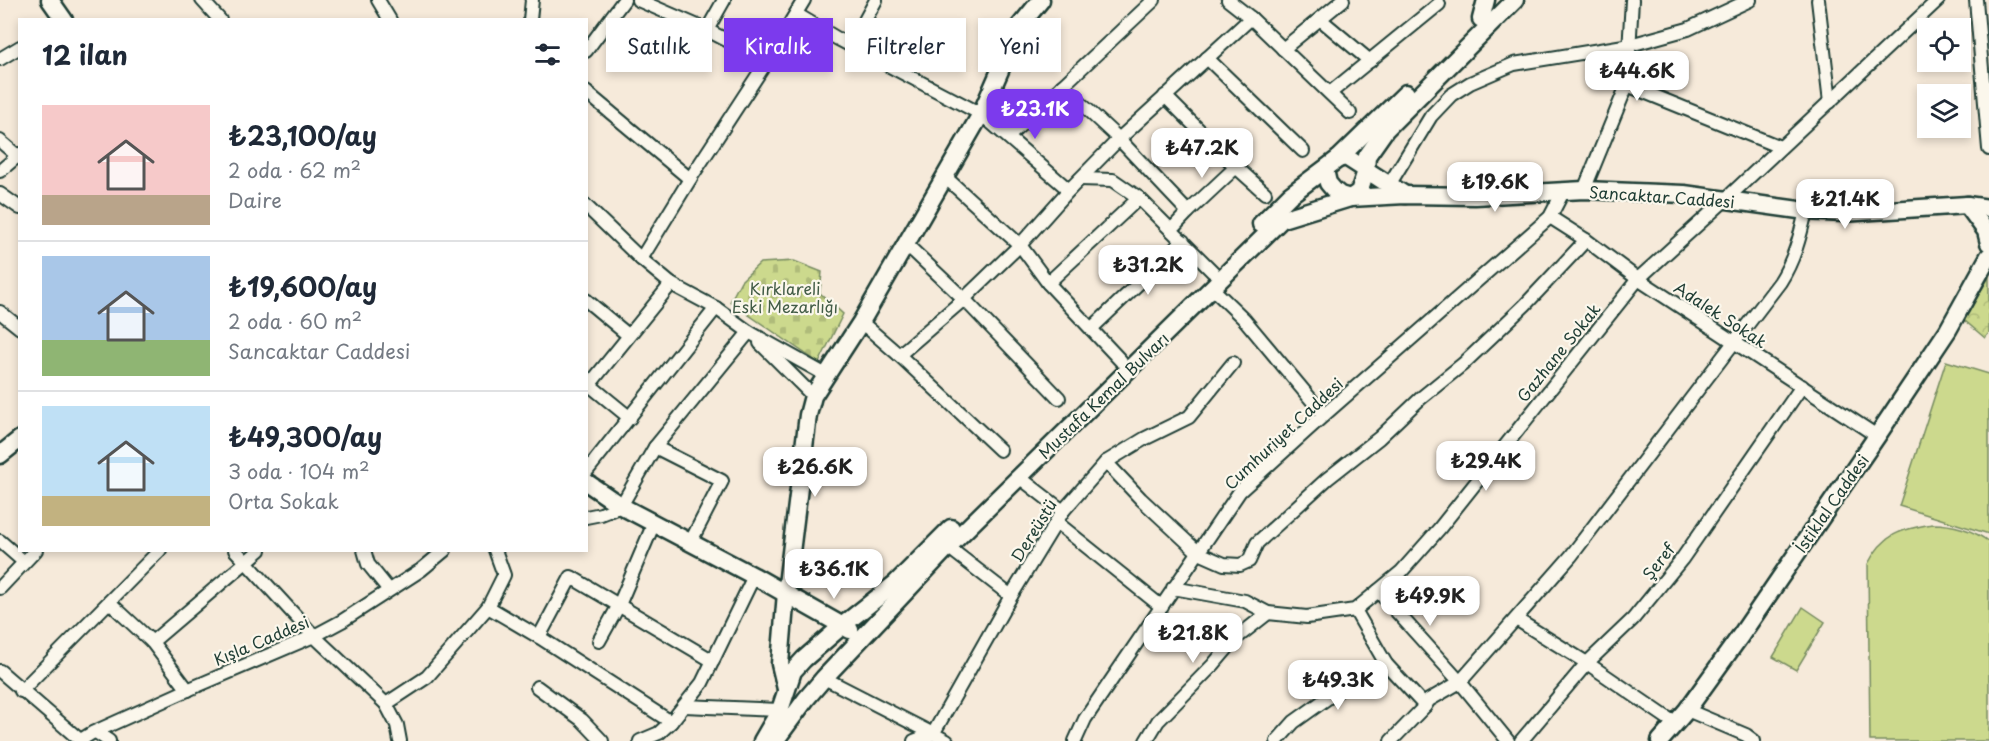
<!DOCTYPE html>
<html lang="tr">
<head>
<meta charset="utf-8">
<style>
  body { margin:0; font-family:"Playpen Sans",sans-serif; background:#f6f6f7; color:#1f2937; height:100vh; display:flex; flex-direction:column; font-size:22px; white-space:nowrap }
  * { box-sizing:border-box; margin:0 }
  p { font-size:20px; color:#747a83 }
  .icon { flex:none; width:33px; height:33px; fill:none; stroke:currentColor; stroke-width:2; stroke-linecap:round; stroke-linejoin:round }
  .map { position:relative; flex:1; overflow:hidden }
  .sheet { position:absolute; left:18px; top:18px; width:570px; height:534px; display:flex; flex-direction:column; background:#fff; border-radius:0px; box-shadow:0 3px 9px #0003 }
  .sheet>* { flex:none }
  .guide { position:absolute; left:606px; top:18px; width:570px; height:54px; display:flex; gap:12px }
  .fabs { position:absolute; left:1917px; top:18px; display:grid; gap:12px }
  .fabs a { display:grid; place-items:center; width:54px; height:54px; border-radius:0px; background:#fff; box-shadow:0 3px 9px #0003; font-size:30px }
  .price { position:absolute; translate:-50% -51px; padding:0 14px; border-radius:12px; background:#fff; color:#222; font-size:20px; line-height:39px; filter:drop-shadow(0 2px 3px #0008) }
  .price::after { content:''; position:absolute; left:50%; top:36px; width:18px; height:14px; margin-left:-9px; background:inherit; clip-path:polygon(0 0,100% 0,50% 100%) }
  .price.current { background:#7c3aed; color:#fff }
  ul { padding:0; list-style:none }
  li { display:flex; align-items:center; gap:18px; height:150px; padding:0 24px }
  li+li { border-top:2px solid #e0e1e3 }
  li span { display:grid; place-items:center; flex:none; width:168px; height:120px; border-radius:0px; color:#555 }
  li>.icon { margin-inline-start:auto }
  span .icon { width:72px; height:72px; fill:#fffc; stroke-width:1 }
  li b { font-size:26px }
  h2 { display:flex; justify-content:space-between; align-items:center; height:72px; padding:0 24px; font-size:26px }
  .tag { padding:0 21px; border-radius:0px; background:#fff; box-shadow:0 3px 9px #0003; font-size:21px; line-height:54px }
  .tag.current { background:#7c3aed; color:#fff }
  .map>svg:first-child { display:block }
  .grass { fill:#ccd98d; stroke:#768b60; stroke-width:1.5 }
  .cemetery { fill:url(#cemetery-stones); stroke:#768b60; stroke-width:1.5 }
  .park { fill:url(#park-crowns); stroke:#768b60; stroke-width:1.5 }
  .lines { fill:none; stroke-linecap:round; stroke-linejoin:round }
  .street-casing { stroke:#1f3d34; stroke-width:16 }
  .secondary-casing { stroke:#1f3d34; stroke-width:21 }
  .street { stroke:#fbf7ec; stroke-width:12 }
  .secondary { stroke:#fbf7ec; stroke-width:16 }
  .labels { text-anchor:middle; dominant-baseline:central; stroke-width:4.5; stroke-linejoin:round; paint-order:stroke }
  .street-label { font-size:16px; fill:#1f3d34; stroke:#fbf7ec }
  .park-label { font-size:16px; fill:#425c46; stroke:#fbf7ec }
</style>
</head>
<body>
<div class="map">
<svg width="1989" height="741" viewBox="0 0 1989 741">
  <defs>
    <pattern id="cemetery-stones" width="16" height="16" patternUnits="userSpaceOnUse" patternTransform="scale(1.5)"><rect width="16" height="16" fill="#ccd98d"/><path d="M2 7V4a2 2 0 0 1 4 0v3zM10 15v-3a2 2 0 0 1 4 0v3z" fill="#afbb7a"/></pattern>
    <pattern id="park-crowns" width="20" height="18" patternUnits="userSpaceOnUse" patternTransform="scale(1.5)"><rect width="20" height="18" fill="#ccd98d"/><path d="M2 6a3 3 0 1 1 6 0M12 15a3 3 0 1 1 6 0" fill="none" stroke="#afbb7a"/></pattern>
  </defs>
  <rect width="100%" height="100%" fill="#f6eada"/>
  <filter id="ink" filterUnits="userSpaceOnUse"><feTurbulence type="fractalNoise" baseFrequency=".0167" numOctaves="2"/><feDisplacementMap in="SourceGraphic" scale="12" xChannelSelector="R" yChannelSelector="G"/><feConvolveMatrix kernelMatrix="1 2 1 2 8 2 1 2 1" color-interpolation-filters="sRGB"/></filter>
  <g filter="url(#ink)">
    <g class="grass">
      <polygon points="1946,361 1989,374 1989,534 1899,506"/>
      <path d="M1933,524C1952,524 1974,530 1989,542V741H1870L1868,564C1883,534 1901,529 1933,524Z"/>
      <polygon points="1803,607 1825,622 1796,670 1773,657"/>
    </g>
    <polygon class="cemetery" points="794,261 822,272 820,293 843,314 819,363 730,302 741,281 760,263"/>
    <polygon class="park" points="1989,277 1989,333 1985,338 1964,320"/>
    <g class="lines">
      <defs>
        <g id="street">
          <polyline points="202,0 220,20"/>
          <polyline points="378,0 390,20"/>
          <polyline points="638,0 707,30 767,61 690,179 641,259"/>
          <polyline points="1228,0 1251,18 1350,113"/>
          <polyline points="1818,0 1830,102"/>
          <polyline points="1976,0 1989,149"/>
          <polyline points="796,14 838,39 981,114 1069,190"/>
          <polyline points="1320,19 1370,61"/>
          <polyline points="530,20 532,0"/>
          <polyline points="707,30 724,0"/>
          <polyline points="851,46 876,0"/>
          <polyline points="1283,49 1343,0"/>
          <polyline points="586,51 624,0"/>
          <polyline points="1207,58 1303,151"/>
          <polyline points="0,59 20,47"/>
          <polyline points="767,61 804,0"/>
          <polyline points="1627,85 1780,147"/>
          <polyline points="1062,86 1119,139 1188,212 1171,230"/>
          <polyline points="586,92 690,179"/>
          <polyline points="1330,93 1439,4"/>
          <polyline points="1165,96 1236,167 1265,193"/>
          <polyline points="1008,137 1154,0"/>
          <polyline points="0,141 20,158"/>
          <polyline points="0,171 20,154"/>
          <polyline points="945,177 1020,245 1048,283 1121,361"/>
          <polyline points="1080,179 1113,180 1139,198 1213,272"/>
          <polyline points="1389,185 1431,116 1451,95 1470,83 1514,64 1630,45 1688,29 1750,0"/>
          <polyline points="1584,190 1627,85 1632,0"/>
          <polyline points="0,194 20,208"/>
          <polyline points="586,206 641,259 671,284 716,308 749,332 826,375"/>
          <polyline points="1188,212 1236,167"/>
          <polyline points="1550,217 1586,240 1638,279 1877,436"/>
          <polyline points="906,244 964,299 1059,398"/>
          <polyline points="1048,283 1139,198"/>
          <polyline points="1212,288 1244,319 1324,415"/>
          <polyline points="586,300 628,335"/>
          <polyline points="0,312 20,328"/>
          <polyline points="861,322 899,355 1000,450"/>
          <polyline points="1092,328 1183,241"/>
          <polyline points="760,343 813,396"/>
          <polyline points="899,355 964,299 1020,245 1069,190 1119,139 1251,18"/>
          <polyline points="586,382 630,418"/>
          <polyline points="590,384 671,284"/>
          <polyline points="655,447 722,481 690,543"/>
          <polyline points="1106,462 1141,499 1199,553 1224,564 1240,565 1249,561 1257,543 1327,479 1379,438 1421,398 1463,364 1525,305 1586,240"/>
          <polyline points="586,472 716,308"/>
          <polyline points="1019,477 1063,511"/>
          <polyline points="586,517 601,514 621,506 655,447 749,332"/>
          <polyline points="1056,522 1162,607"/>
          <polyline points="0,541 24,562"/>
          <polyline points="948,547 1011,596"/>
          <polyline points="235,550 314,636 386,704 397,725 400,741"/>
          <polyline points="364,550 368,564 389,590"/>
          <polyline points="0,588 36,550"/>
          <polyline points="1173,588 1245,601 1268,613 1307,617 1355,610 1401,572 1439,529 1638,279 1726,199 1938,0"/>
          <polyline points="1378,591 1460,682 1508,741"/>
          <polyline points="109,602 152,642 188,690"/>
          <polyline points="488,607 539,637 671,722"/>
          <path d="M1355,610L1386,664L1425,706L1429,700L1460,682L1571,556L1780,282C1794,260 1800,237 1806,211"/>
          <polyline points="1516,619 1587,663 1676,724"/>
          <polyline points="539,637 571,577 713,661"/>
          <polyline points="599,641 619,605 654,523"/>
          <polyline points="152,642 260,550"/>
          <polyline points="0,671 80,740"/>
          <polyline points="824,678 947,741"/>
          <polyline points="537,687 582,720 602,741"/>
          <polyline points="21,691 160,550"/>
          <polyline points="386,704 427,677 488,607 504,575 495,550"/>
          <polyline points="684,706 780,710"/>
          <polyline points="1687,710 1746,735 1754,741"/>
          <polyline points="96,732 109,741"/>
          <polyline points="933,734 1011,596 1063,511 1106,462 1144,439 1189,417 1233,363"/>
          <polyline points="79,741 92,733 192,688 314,636 342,621 421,570 445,550"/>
          <polyline points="640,741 659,733 671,722 702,683 754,576"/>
          <polyline points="914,741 933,734"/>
          <polyline points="1075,741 1085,719 1240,491 1324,415 1550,217 1563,192"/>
          <polyline points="1146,741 1158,721 1213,665 1235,639 1268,613"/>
          <polyline points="1277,741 1294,722 1354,679 1386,664"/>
          <polyline points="1391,741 1425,706"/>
          <polyline points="1521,741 1587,663 1633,619 1682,559 1802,386"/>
        </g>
        <g id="secondary">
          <polyline points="50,0 64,20"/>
          <polyline points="1481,19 1486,0"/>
          <polyline points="1338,159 1346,157 1405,195"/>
          <polyline points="1325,170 1328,183 1334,190 1340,195 1350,198 1405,195 1475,196 1584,190 1684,194 1806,211 1843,213 1967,205 1989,208"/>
          <polyline points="1967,205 1986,231 1989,243"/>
          <polyline points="1261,224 1290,195 1338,159 1406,93"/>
          <polyline points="0,455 20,439"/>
          <polyline points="586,482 621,506 754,576 850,630"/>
          <polyline points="786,689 780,664 786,593 808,415 813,396 861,322 981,114 1019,27 1041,0"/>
          <polyline points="762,741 780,710 793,671 804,659 843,625 896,583 951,528"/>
          <polyline points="775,741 806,699 824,678 948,547 1282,219 1350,198 1359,192 1366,171 1367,156 1386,129 1515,0"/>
          <polyline points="1660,741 1687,710 1741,635 1877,436 1948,330 1989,256"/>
        </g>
      </defs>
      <use href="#street" class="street-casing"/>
      <use href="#secondary" class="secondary-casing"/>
      <use href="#street" class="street"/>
      <use href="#secondary" class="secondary"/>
    </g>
  </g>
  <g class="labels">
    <g class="street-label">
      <text transform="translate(1662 196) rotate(4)">Sancaktar Caddesi</text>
      <text transform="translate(1721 314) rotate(33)">Adalek Sokak</text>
      <text transform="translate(1558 352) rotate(-51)">Gazhane Sokak</text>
      <text transform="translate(1103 395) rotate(-44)">Mustafa Kemal Bulvarı</text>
      <text transform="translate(1283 433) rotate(-43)">Cumhuriyet Caddesi</text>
      <text transform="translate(1831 503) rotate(-55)">İstiklal Caddesi</text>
      <text transform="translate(1033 530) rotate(-58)">Dereüstü</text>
      <text transform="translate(1658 561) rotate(-52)">Şeref</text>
      <text transform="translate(261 640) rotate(-23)">Kışla Caddesi</text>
    </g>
    <g class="park-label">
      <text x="785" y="288">Kırklareli<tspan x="785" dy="18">Eski Mezarlığı</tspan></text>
    </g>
  </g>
</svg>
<div class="fabs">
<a><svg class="icon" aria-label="locate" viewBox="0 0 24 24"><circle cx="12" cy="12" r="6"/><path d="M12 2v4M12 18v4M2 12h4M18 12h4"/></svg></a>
<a><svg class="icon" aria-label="layers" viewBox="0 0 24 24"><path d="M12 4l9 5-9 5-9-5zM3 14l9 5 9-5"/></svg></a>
</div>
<b class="price" style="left:1637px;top:102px">₺44.6K</b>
<b class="price current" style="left:1035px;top:140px">₺23.1K</b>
<b class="price" style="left:1202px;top:179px">₺47.2K</b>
<b class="price" style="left:1495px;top:213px">₺19.6K</b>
<b class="price" style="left:1845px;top:230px">₺21.4K</b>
<b class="price" style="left:1148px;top:296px">₺31.2K</b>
<b class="price" style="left:1486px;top:492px">₺29.4K</b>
<b class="price" style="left:815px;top:498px">₺26.6K</b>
<b class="price" style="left:834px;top:600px">₺36.1K</b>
<b class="price" style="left:1430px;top:627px">₺49.9K</b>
<b class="price" style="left:1193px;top:664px">₺21.8K</b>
<b class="price" style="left:1338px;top:711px">₺49.3K</b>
<div class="guide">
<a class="tag">Satılık</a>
<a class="tag current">Kiralık</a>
<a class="tag">Filtreler</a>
<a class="tag">Yeni</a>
</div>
<section class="sheet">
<h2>12 ilan<svg class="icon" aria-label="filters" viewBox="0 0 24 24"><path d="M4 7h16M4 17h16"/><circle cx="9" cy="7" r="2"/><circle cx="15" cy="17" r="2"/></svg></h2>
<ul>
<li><span style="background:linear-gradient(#f6c9c9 75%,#b9a48a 0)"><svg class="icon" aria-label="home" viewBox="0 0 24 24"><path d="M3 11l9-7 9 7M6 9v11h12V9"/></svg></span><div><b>₺23,100/ay</b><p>2 oda · 62 m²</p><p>Daire</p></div></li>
<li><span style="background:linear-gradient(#a9c7e8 70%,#8fb573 0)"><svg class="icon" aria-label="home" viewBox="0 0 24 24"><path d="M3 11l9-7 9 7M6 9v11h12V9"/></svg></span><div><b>₺19,600/ay</b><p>2 oda · 60 m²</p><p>Sancaktar Caddesi</p></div></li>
<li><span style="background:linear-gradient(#bfe0f5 75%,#c2b280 0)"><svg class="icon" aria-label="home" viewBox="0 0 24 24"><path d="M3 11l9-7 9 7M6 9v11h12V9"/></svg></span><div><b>₺49,300/ay</b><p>3 oda · 104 m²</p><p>Orta Sokak</p></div></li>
</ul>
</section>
</div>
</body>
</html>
